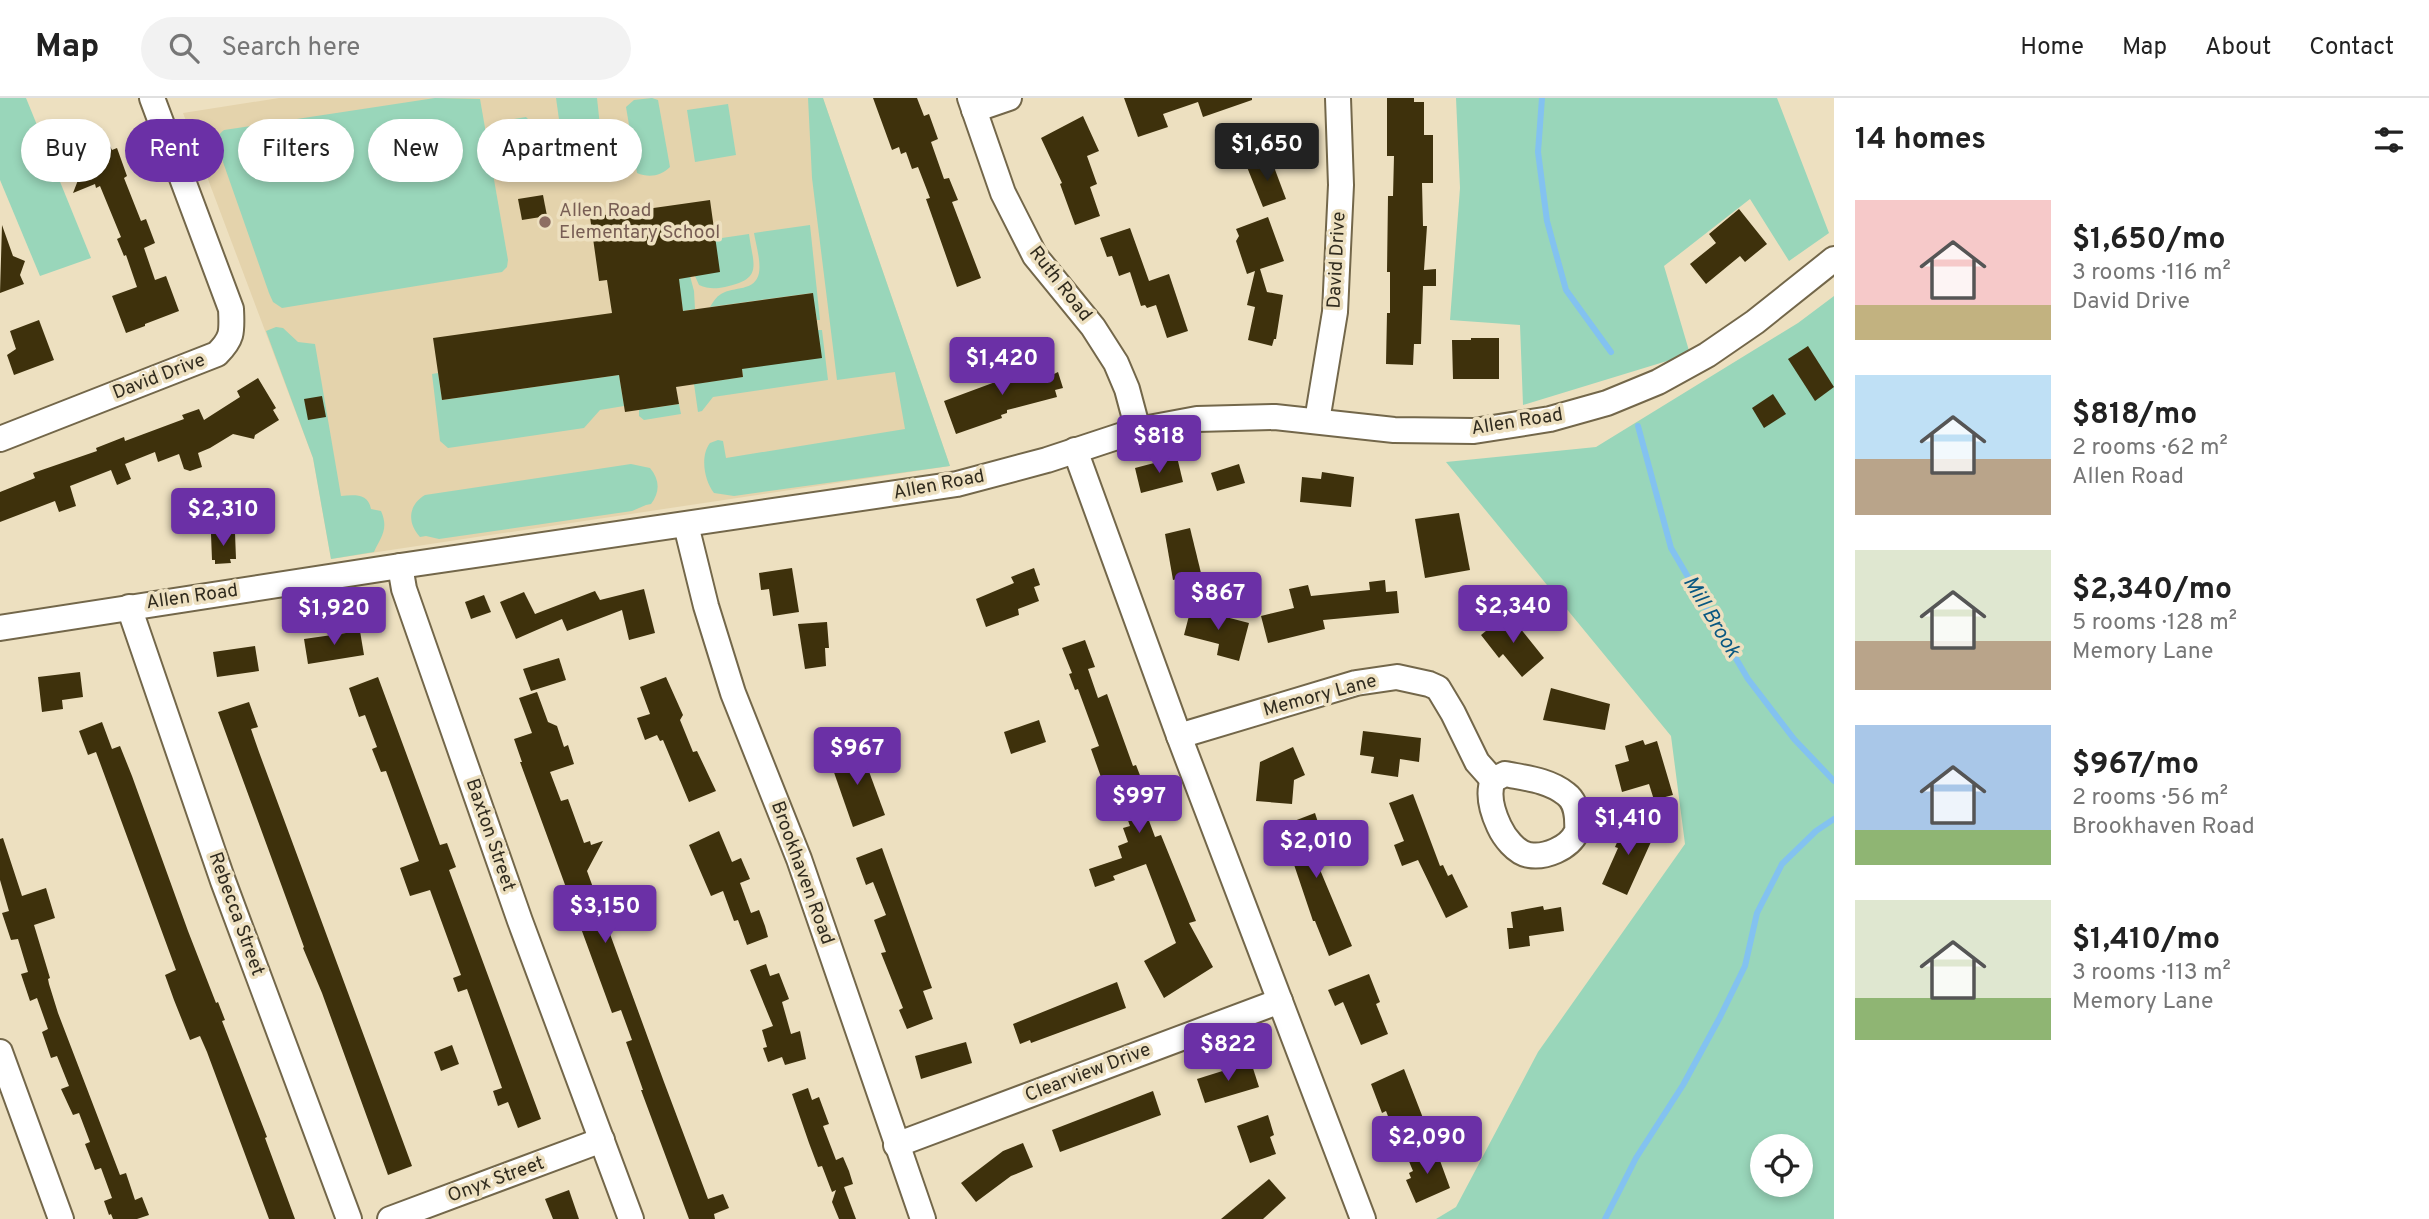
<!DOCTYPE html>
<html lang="en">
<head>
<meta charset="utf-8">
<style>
  body { margin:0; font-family:Overpass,sans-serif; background:#f2f2f2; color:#222; height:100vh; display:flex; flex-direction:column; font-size:26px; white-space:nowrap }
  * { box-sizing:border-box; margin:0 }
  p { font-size:23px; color:#767676 }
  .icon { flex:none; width:38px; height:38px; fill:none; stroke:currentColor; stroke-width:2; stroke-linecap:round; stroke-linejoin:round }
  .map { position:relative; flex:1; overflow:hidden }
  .details { display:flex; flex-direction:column; background:#fff; width:595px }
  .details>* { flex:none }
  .hud { position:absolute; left:21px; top:21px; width:665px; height:63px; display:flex; gap:14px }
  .buttons { position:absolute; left:1750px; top:1036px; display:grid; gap:14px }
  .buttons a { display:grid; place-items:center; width:63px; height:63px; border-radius:50%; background:#fff; box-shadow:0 4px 10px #0003; font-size:35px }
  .price { position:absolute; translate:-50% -60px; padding:0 16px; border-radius:7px; background:#6b30a6; color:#fff; font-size:23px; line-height:46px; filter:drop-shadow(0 2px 4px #0008) }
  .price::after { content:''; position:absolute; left:50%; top:42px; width:21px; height:16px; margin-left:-10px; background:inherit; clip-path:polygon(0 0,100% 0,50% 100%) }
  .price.active { background:#222; color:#fff }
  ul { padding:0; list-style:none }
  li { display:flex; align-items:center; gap:21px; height:175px; padding:0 21px }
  li span { display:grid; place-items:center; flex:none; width:196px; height:140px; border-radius:0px; color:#555 }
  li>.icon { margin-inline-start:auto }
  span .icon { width:84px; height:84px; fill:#fffc; stroke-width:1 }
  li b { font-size:30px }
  h2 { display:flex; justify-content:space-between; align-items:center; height:84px; padding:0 21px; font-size:30px }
  .chip { padding:0 24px; border-radius:32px; background:#fff; box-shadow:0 4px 10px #0003; font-size:24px; line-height:63px }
  .chip.active { background:#6b30a6; color:#fff }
  header { display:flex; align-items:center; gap:42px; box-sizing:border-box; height:98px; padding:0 35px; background:#fff; border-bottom:2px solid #e0e0e0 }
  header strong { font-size:33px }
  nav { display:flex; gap:38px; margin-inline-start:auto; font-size:24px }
  .search { width:490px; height:63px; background:#f2f2f2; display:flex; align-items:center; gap:18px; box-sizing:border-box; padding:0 24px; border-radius:38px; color:#767676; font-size:26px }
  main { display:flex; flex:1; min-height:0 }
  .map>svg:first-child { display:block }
  .built { fill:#e4d3ac }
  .green { fill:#99d6ba; fill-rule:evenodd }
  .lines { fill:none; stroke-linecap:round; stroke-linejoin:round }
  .stream { stroke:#83c2f0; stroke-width:6 }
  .building { fill:#3e310c }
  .minor-casing { stroke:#73674a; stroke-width:28 }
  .minor { stroke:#fff; stroke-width:24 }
  .education-dot { fill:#8d6e63; stroke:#ede0c0; stroke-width:2.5 }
  .labels { text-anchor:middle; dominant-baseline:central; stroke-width:7; stroke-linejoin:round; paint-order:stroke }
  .education-label { font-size:19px; fill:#785e54; stroke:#ede0c0; text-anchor:start }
  .street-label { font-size:19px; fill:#302b1e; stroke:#ede0c0 }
  .water-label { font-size:21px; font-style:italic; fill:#095781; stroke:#ede0c0 }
</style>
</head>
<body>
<header>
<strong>Map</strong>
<div class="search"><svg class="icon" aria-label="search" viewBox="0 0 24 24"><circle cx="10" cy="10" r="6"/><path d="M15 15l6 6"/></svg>Search here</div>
<nav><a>Home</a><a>Map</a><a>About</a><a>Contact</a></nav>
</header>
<main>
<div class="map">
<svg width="1834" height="1121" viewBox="0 0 1834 1121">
  <rect width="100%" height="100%" fill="#ede0c0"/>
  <polygon class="built" points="279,0 823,0 950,368 331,461 313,360 183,15"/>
  <g class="green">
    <polygon points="0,0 26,0 91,160 40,178 0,82"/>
    <path d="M435,0L480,1L508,162L507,169L502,174L282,210L273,204L269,195L217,47C216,40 218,37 224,32Z"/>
    <polygon points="556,0 597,0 604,66 566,71"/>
    <path d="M652,0L658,2L670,69C661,78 649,80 637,75L626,9L634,2Z"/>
    <path d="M808,0H823L950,368L734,398L714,395C704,382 700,358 710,345L718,342L723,343L726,360L905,331L895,274L837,282L812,80Z"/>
    <polygon points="1456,0 1777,0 1829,135 1789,163 1750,101 1664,168 1690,256 1523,307 1520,227 1450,222 1460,90"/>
    <polygon points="728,6 736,57 695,64 687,12"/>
    <polygon points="526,19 533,26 539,61 532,69 516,71 508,66 502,30 508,22"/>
    <path d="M810,127L820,222H817L812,195L710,209C713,204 716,199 721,196C734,188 755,194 759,175C761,163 756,147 754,135Z"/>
    <path d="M749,136C753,167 764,181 725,189C715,191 708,191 699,187L695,178L715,141Z"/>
    <polygon points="690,178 694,193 695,211 683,213 678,180"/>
    <path d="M1834,198V1121H1436L1456,1109L1538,954L1685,746L1671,638L1446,364L1596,349L1798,225ZM1762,1048H1801V1087H1762Z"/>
    <path d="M276,229L283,230L298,244L315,246L341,398C354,397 368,395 371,411L381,413C389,431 381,439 374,454L331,461L313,360L266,233Z"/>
    <polygon points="818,232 822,232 828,282 713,299 702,313 698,314 694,286 743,279 742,271"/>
    <polygon points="438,275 442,302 619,277 624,308 600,312 584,330 448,350 440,343 432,276"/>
    <polygon points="679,306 681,316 644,322 639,318 639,312"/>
    <path d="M631,366L650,370C660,382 660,394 651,406L646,407L632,413L439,441L426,438L420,439C407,425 408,407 425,397Z"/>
  </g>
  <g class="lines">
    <g class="stream">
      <polyline points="1542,0 1538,54 1547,123 1566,192 1611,254"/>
      <polyline points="1638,328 1671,450 1748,581 1794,641 1834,683"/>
      <polyline points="1605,1121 1636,1060 1683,987 1719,921 1745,868 1757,815 1782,766 1816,733 1834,721"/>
    </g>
  </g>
  <g class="building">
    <polygon points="873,0 917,0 924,18 929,16 938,41 931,44 944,81 949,80 958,102 952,104 981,180 957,189 926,101 930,100 918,69 912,71 906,54 901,56 899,49 892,52"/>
    <polygon points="1124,0 1252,0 1252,2 1203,19 1198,4 1163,16 1168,29 1138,39"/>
    <polygon points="1387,0 1414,0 1414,4 1424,4 1424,37 1433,37 1433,85 1422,85 1423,128 1427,128 1424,172 1436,171 1436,188 1423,188 1421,246 1414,246 1413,267 1386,266 1387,215 1390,215 1390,174 1387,174 1388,98 1393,98 1394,58 1387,58"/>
    <polygon points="1083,18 1099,53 1087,58 1097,86 1090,89 1100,118 1075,127 1060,86 1062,85 1041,40"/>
    <polygon points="103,35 112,52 117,50 127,78 124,80 141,123 146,121 155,145 144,150 155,182 166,178 179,213 145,226 145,228 126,235 112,198 137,189 126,157 124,158 117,141 121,139 100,88 96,90 95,86 73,95 80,77 77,67 86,64 79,44"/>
    <polygon points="1271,61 1286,101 1263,109 1247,69"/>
    <polygon points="543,97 547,118 522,122 518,101"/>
    <polygon points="710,102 720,174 679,181 683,213 813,195 822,260 742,271 743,279 676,289 679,306 625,314 619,277 442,302 433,240 612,215 607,182 599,183 590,119"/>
    <polygon points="1739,111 1767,146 1745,164 1740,158 1706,186 1690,166 1716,145 1709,136"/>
    <polygon points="1268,119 1284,163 1260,171 1267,194 1283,197 1276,241 1274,241 1272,248 1248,242 1255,209 1247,207 1255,173 1247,176 1236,143 1239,138 1236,131"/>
    <polygon points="2,127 13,158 25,163 20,177 24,186 0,195"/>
    <polygon points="1130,130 1149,183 1169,176 1188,233 1167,240 1156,207 1147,210 1145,207 1141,208 1130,174 1119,178 1112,158 1107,159 1100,140"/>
    <polygon points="39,222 54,262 14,277 7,257 16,251 10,233"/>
    <polygon points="1471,240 1499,240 1499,281 1453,281 1452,242 1471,242"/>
    <polygon points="1808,248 1834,289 1815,303 1788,261"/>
    <polygon points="1052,266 1054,276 1058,274 1063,290 1055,292 1057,299 1007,312 1007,315 1001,317 1002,320 956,336 944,303 1006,280 1005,275 1024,269 1026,275"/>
    <polygon points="258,280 276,310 273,312 279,322 255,337 254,341 233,336 210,350 198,355 202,369 190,373 184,371 179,356 158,364 155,354 125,366 131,381 117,387 111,372 70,388 76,408 59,414 55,403 0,424 0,394 35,380 33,375 97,353 96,350 124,339 125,343 184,321 182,317 199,311 204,322 240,299 237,293"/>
    <polygon points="1773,296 1786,316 1764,330 1752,310"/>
    <polygon points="322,298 326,319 308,322 304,301"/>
    <polygon points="1177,359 1183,384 1141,395 1135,370"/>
    <polygon points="1239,366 1245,385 1217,393 1211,375"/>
    <polygon points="1322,374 1354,379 1351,409 1300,404 1302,379 1321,381"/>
    <polygon points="1459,415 1470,472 1425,480 1415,421"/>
    <polygon points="1190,430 1201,475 1173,482 1165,436"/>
    <polygon points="235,435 236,461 230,461 231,465 215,466 215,462 212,462 211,436"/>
    <polygon points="792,470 799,514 773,518 769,491 761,492 759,475"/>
    <polygon points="1034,470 1040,487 1034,489 1039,503 1018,511 1019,517 986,529 976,501 1014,485 1011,479"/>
    <polygon points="1385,482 1386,494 1397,493 1399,515 1323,522 1325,531 1268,545 1261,518 1294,510 1289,491 1308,487 1311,498 1370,492 1369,484"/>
    <polygon points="644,491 655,535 629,542 622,512 567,533 562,521 516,541 500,504 524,494 535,516 595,493 600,502"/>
    <polygon points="484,497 491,514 471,521 465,504"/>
    <polygon points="1191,510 1249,525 1239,563 1217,557 1219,546 1184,537"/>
    <polygon points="1508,515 1544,560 1522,579 1503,556 1499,560 1481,537"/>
    <polygon points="827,524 829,550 825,550 826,568 805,571 798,526"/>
    <polygon points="360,533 364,557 308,566 304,541"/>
    <polygon points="1085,542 1095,569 1088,571 1098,600 1107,596 1133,668 1136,667 1148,698 1141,701 1155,739 1161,737 1196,823 1189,825 1213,869 1164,900 1144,863 1176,845 1146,766 1113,778 1115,782 1095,789 1089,771 1122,760 1118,748 1128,744 1123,730 1130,728 1112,678 1102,682 1091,651 1099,648 1078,591 1075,592 1069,576 1072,575 1062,550"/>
    <polygon points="255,548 259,573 217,579 213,554"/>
    <polygon points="559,560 566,582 531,593 523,571"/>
    <polygon points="80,574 83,599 62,602 63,611 42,614 38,579"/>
    <polygon points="378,579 440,747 447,745 456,769 449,772 541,1021 518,1030 508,1004 498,1008 493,993 502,990 467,891 458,894 453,880 461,877 430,792 410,798 400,770 419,763 386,673 381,674 372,651 377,649 365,617 359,619 349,590"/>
    <polygon points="666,579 683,617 680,622 693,654 697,653 716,693 689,704 663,642 660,643 657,637 645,642 637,620 650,616 640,589"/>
    <polygon points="1551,590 1610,606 1605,632 1543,622"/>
    <polygon points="537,594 548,624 557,628 564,649 568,647 574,666 550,674 561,703 568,701 584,745 590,743 591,747 603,743 587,773 664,984 708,1101 723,1096 729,1110 714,1116 715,1121 689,1121 641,992 643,992 626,944 632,942 621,912 612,915 520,664 522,664 514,641 532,635 519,600"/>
    <polygon points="249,604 258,629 251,631 259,654 412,1068 388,1077 322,895 303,850 304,849 218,614"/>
    <polygon points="1039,622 1046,644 1011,656 1004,634"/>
    <polygon points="102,624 112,651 120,648 132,678 188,833 216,905 218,904 225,922 222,923 267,1039 265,1040 295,1121 269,1121 207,954 200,938 190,942 174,902 165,877 176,872 96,654 88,657 79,633"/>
    <polygon points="1363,633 1421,640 1419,664 1400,661 1398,679 1371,675 1374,659 1360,657"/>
    <polygon points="1643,642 1645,647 1657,643 1673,697 1654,702 1649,686 1622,694 1615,667 1629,663 1625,648"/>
    <polygon points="860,649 885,717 853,729 829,660"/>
    <polygon points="1293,649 1305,677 1294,682 1292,706 1256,703 1260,664"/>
    <polygon points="1413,696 1440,768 1443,767 1448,778 1452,776 1468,809 1446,820 1418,762 1402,768 1394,747 1404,743 1389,705"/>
    <polygon points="1315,715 1330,762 1318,767 1352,848 1329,858 1315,823 1313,823 1281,728"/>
    <polygon points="1627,722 1655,735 1627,797 1602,786 1618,750 1615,749"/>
    <polygon points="719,733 732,764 741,760 750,781 740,785 751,815 759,812 765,828 768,839 747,847 738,822 734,823 723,793 711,798 689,747"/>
    <polygon points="3,740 22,798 46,790 55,820 34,827 50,880 48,881 49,886 58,915 120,1077 126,1075 135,1102 142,1099 149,1117 137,1121 113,1121 111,1116 109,1117 104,1103 112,1100 101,1070 95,1072 85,1046 90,1044 79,1015 73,1017 61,991 69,988 57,958 51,960 42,934 48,931 37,900 30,903 21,876 28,874 18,841 11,842 2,815 9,813 0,782 0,741"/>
    <polygon points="882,750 932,890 923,893 933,921 907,931 899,912 903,910 881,855 886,854 874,822 886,817 873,784 866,787 856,760"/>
    <polygon points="1543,808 1544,812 1561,809 1564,833 1529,838 1530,848 1509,851 1507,830 1513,830 1511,814"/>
    <polygon points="766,866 770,878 779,875 789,901 782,904 791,936 800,933 806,961 785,967 782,959 768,964 763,950 767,949 762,932 773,928 750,872"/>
    <polygon points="1369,876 1380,904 1376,906 1388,936 1361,947 1343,904 1335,908 1328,892"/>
    <polygon points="1117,884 1126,910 1031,945 1030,942 1020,946 1013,926"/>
    <polygon points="966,944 972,965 921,981 915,958"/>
    <polygon points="452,947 459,966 441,973 434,954"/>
    <polygon points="1251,964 1259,989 1205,1005 1197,981"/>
    <polygon points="1404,971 1423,1020 1393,1031 1386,1013 1382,1015 1371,986"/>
    <polygon points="808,990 812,1002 819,999 829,1026 823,1028 836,1062 843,1059 849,1073 853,1086 844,1089 856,1121 839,1121 832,1104 836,1092 832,1094 822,1068 818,1069 809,1045 792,996"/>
    <polygon points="1153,993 1161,1017 1060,1054 1052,1032"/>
    <polygon points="1268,1017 1274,1037 1270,1039 1276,1056 1250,1065 1237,1028"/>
    <polygon points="1023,1045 1033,1069 1011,1078 976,1104 961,1085 1003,1053"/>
    <polygon points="1435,1049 1450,1090 1416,1105 1406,1082 1411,1080 1409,1075 1413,1073 1408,1061"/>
    <polygon points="1269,1081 1286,1100 1263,1121 1221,1121"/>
    <polygon points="569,1092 579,1121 553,1121 545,1101"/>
  </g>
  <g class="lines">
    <defs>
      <g id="minor">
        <polyline points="970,0 1003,95 1035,158 1093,229 1116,265 1127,291 1138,332"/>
        <polyline points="974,12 1009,0"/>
        <polyline points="1317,323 1335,214 1341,87 1338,0"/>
        <path d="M0,341L217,256C233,240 232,234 231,211L152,0"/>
        <polyline points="1075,352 1179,638 1363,1121"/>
        <polyline points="686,427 706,508 733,595 799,761 923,1121"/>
        <polyline points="400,468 404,491 520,823 631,1121"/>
        <polyline points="129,509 223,783 349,1121"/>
        <polyline points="0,530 400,468 957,386 1047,362 1138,332 1197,321 1275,319 1394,332 1474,333 1550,321 1607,305 1658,284 1707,257 1755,224 1834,161"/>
        <polyline points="1179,638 1356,585 1397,579 1429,586 1438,590 1453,615 1477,664 1493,682"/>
        <path d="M1505,676C1525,680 1549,682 1566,696C1574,702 1576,710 1577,720C1577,725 1578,731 1576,735C1569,750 1545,760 1529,757C1516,755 1504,739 1499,728C1492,713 1487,697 1493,682Z"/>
        <polyline points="0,954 61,1121"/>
        <polyline points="896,1047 1280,903"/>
        <polyline points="390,1121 602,1042"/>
      </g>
    </defs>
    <use href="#minor" class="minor-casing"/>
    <use href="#minor" class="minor"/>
  </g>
  <circle class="education-dot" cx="545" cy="124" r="7"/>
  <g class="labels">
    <g class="education-label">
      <text x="559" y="113">Allen Road<tspan x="559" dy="22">Elementary School</tspan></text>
    </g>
    <g class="street-label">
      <text transform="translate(1337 162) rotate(-87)">David Drive</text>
      <text transform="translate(1060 186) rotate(52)">Ruth Road</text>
      <text transform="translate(159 279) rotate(-21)">David Drive</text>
      <text transform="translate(1517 324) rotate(-9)">Allen Road</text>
      <text transform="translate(939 387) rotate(-11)">Allen Road</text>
      <text transform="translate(192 499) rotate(-8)">Allen Road</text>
      <text transform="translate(1320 598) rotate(-15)">Memory Lane</text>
      <text transform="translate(490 737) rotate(71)">Baxton Street</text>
      <text transform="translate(802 775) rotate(70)">Brookhaven Road</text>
      <text transform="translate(236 816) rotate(70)">Rebecca Street</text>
      <text transform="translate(1088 975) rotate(-21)">Clearview Drive</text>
      <text transform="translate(496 1082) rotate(-20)">Onyx Street</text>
    </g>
    <g class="water-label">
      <text transform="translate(1711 519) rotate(59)">Mill Brook</text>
    </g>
  </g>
</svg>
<div class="buttons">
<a><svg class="icon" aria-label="locate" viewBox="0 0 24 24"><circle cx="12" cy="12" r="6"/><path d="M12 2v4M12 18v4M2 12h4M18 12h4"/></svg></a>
</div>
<b class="price active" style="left:1267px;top:85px">$1,650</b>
<b class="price" style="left:1002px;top:299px">$1,420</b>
<b class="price" style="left:1159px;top:377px">$818</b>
<b class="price" style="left:223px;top:450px">$2,310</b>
<b class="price" style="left:1218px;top:534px">$867</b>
<b class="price" style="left:1513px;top:547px">$2,340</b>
<b class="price" style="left:334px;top:549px">$1,920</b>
<b class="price" style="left:857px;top:689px">$967</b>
<b class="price" style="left:1139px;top:737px">$997</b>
<b class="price" style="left:1628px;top:759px">$1,410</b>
<b class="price" style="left:1316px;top:782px">$2,010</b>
<b class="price" style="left:605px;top:847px">$3,150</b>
<b class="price" style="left:1228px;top:985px">$822</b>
<b class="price" style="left:1427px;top:1078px">$2,090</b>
<div class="hud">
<a class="chip">Buy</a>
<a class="chip active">Rent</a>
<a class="chip">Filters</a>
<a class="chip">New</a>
<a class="chip">Apartment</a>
</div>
</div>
<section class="details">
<h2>14 homes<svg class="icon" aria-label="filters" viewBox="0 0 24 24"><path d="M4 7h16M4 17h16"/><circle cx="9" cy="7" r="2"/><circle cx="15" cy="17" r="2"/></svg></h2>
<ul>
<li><span style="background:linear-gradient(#f6c9c9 75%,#c2b280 0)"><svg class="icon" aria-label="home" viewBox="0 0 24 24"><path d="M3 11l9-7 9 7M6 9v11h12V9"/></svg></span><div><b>$1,650/mo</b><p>3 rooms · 116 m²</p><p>David Drive</p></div></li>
<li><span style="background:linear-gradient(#bfe0f5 60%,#b9a48a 0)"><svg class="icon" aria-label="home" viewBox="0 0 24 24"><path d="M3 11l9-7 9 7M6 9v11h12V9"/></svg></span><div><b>$818/mo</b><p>2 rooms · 62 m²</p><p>Allen Road</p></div></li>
<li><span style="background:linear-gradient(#dfe7d0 65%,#b9a48a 0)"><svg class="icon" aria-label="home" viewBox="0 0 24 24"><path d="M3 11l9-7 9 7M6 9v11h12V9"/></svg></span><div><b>$2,340/mo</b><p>5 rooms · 128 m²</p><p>Memory Lane</p></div></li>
<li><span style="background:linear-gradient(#a9c7e8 75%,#8fb573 0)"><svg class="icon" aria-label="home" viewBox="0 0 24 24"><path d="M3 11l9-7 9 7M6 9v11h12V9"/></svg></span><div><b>$967/mo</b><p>2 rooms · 56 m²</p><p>Brookhaven Road</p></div></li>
<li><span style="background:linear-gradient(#dfe7d0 70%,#8fb573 0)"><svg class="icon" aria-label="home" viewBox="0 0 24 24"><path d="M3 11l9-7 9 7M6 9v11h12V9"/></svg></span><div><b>$1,410/mo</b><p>3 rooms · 113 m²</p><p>Memory Lane</p></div></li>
</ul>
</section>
</main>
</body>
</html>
